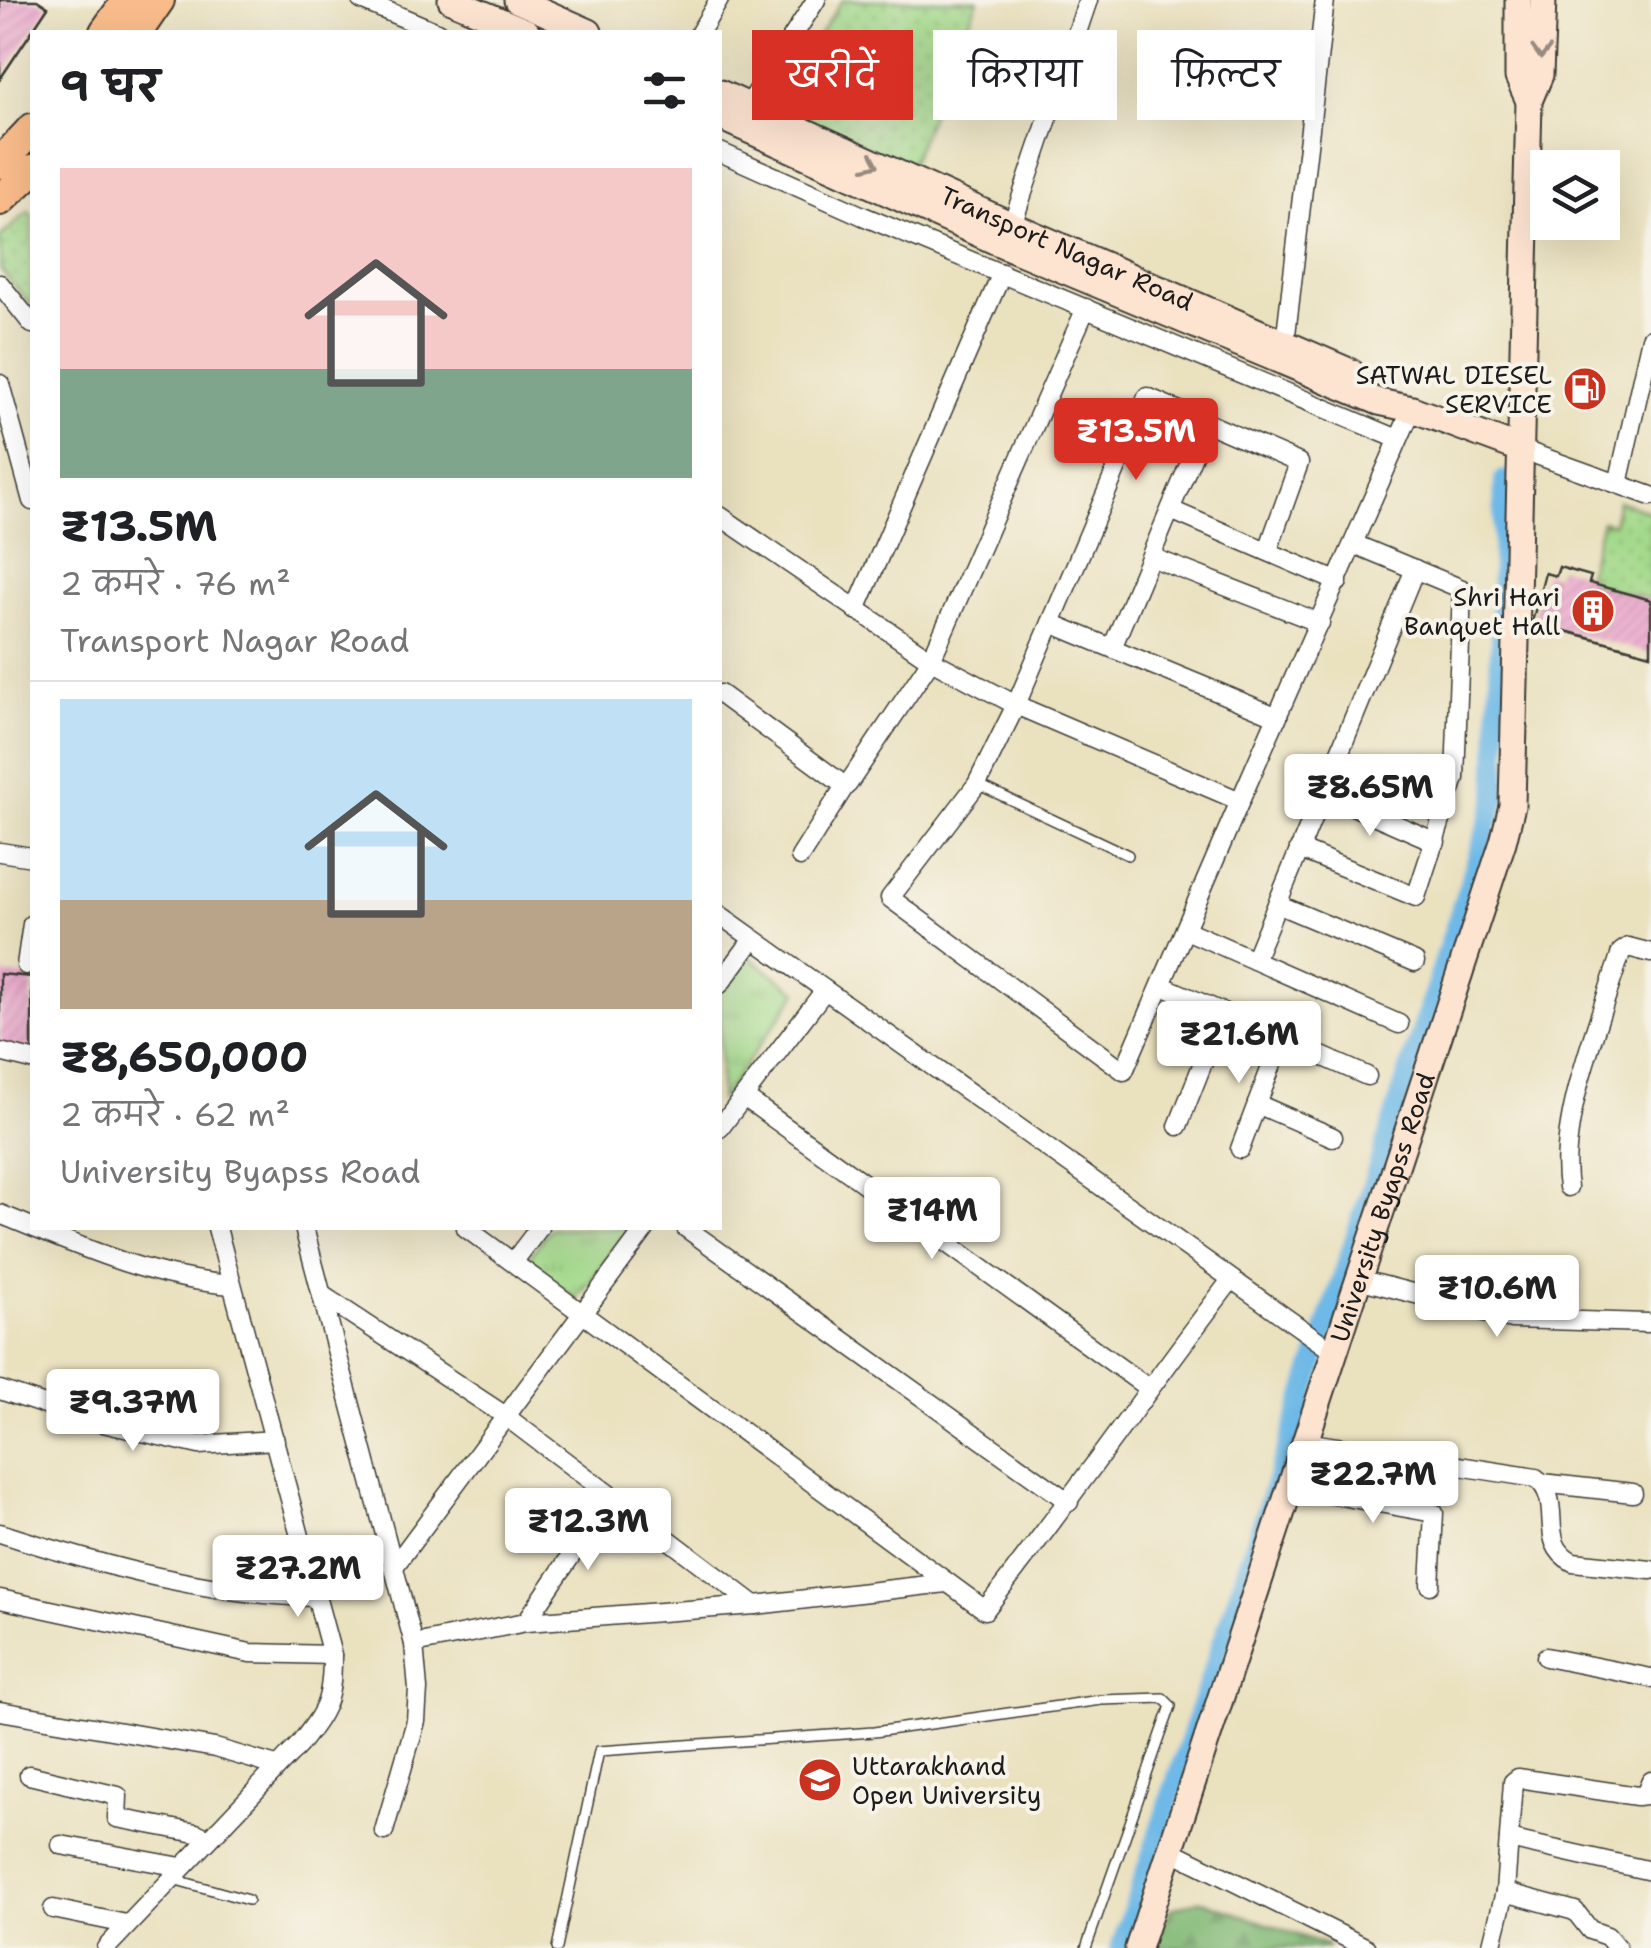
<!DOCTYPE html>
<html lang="hi">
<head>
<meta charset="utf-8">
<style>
  body { margin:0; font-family:"Shantell Sans","Playpen Sans Deva",sans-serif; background:#f2f2f2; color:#202124; height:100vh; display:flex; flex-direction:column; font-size:38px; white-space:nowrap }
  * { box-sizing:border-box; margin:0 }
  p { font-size:32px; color:#757577 }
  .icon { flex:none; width:55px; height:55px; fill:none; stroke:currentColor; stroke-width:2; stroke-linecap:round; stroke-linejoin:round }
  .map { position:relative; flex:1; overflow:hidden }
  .side { position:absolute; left:30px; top:30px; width:692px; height:1200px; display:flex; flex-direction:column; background:#fff; border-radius:0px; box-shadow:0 10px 40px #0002 }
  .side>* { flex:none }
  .top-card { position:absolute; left:752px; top:30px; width:748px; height:90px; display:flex; gap:20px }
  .buttons { position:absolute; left:1530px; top:150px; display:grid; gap:20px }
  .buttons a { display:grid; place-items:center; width:90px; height:90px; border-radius:0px; background:#fff; box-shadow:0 10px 40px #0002; font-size:50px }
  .price { position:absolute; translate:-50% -85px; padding:0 22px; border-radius:10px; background:#fff; color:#222; font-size:32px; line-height:65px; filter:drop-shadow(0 2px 5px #0008) }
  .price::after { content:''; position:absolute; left:50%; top:60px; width:30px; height:22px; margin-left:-15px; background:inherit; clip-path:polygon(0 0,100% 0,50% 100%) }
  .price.current { background:#d93025; color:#fff }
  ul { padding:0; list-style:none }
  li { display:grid; align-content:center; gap:20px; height:530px; padding:0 30px }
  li+li { border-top:2px solid #e0e0e0 }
  li span { display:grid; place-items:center; height:310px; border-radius:0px; color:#555 }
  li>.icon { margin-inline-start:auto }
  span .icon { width:180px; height:180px; fill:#fffc; stroke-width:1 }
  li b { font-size:42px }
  h2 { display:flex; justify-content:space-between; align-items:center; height:120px; padding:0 30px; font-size:42px }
  .pill { padding:0 35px; border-radius:0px; background:#fff; box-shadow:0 10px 40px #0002; font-size:35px; line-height:90px }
  .pill.current { background:#d93025; color:#fff }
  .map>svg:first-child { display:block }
  .grass { fill:url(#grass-dots); stroke:#607a53; stroke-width:2.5 }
  .forest { fill:url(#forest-firs); stroke:#4f6a49; stroke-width:2.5 }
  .park { fill:url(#park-tufts); stroke:#607a53; stroke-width:2.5 }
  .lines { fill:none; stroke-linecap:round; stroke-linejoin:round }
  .canal { stroke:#6eb9e7; stroke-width:20 }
  .building { fill:url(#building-hatch) }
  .lane-casing { stroke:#3b3a34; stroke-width:12 }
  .street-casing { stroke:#3b3a34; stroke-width:21 }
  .secondary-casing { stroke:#3b3a34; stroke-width:29 }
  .primary-casing { stroke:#3b3a34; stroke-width:34 }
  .lane { stroke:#fff; stroke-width:9 }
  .street { stroke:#fff; stroke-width:18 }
  .secondary { stroke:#fde4d1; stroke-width:25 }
  .primary { stroke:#fabc8b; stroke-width:30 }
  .oneway { stroke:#988a80 }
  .labels { text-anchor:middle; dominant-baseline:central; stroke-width:8; stroke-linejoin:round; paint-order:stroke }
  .street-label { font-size:25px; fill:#1c1c1c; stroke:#f7f3e8 }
  .poi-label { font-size:25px; fill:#1c1c1c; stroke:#f7f3e8; text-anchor:end }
</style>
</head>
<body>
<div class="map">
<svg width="1651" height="1948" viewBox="0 0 1651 1948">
  <defs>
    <pattern id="grass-dots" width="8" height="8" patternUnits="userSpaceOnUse" patternTransform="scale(2.5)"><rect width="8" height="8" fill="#a3d98a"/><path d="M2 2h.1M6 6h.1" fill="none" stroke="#8cba76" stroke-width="1.8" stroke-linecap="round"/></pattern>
    <pattern id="forest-firs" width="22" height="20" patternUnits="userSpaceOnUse" patternTransform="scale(2.5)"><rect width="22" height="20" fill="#82b976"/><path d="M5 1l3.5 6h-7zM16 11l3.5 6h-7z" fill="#709e66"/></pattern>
    <pattern id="park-tufts" width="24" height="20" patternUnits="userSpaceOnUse" patternTransform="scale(2.5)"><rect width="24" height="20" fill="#a3d98a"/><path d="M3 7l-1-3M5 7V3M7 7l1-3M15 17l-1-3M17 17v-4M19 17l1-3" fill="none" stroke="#8cba76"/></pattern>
    <pattern id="building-hatch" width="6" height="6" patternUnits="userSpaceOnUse" patternTransform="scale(2.5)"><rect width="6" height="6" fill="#eaa4ca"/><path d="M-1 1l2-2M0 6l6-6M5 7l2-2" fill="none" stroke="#c88dad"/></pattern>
  </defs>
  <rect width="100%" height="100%" fill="#f7f3e8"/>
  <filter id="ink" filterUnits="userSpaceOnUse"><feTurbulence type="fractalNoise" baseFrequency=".01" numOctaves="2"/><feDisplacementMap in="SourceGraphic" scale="20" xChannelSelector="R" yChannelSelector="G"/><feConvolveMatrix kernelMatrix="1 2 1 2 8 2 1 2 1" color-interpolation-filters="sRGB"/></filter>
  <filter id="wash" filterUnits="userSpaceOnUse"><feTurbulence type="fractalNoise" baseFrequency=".0048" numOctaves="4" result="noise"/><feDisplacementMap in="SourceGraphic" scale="40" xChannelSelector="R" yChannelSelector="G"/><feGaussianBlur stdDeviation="2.25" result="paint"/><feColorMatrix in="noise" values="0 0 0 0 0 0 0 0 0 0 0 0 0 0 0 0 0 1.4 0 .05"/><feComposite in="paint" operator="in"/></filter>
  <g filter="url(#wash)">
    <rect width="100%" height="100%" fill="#eae1bf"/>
    <g class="grass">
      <polygon points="842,0 978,0 909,168 773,107"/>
      <polygon points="29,211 32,215 32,306 0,269 0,237"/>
      <polygon points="1618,501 1651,512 1651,600 1589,583 1591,576 1587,574 1602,521 1613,524"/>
    </g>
    <polygon class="forest" points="1200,1900 1326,1945 1328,1948 1155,1948 1171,1909"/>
    <g class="park">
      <polygon points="746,955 798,992 720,1100 720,991"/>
      <polygon points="550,1228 629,1228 577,1299 525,1262"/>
    </g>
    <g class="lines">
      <polyline class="canal" points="1120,1948 1299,1412 1496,799 1504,480"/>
    </g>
    <g id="blocks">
      <g class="building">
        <polygon points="0,0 37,0 48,7 0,79"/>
        <polygon points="1559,567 1591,576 1589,583 1651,600 1651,654 1532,622 1545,573 1556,576"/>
        <polygon points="0,974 32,977 32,1051 0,1046"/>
      </g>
    </g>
  </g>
  <g filter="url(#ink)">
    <use href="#blocks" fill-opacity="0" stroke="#3b3a34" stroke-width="2.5"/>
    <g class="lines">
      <defs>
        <g id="lane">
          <polyline points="977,784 1128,855"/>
          <polyline points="173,1879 248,1900"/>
          <polyline points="557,1948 599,1751 874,1732 1101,1700 1163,1698 1171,1706 1086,1948"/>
        </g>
        <g id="street">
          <polyline points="361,0 437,32"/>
          <polyline points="700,32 719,0"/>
          <polyline points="748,106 816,0"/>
          <polyline points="720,152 863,216 1398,439"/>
          <polyline points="1012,225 1088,0"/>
          <polyline points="0,284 32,324"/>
          <polyline points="1285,343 1325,0"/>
          <polyline points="0,384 32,501"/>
          <polyline points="1520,449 1651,496"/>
          <polyline points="1618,484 1651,338"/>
          <polyline points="1171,510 1338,582"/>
          <polyline points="720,516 931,660 1016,705 1240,801 1412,409"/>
          <polyline points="1151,557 1320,623"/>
          <polyline points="856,610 1002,273"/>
          <polyline points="1051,623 1278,717"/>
          <polyline points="1112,648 1207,422"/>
          <polyline points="720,694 845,786 848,784 931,660 1086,308"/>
          <polyline points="1323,793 1436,842"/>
          <polyline points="1240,801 1124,1071 890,898 977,784 1016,705 1147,397 1299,463 1268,550"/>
          <polyline points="1299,849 1416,897 1455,778 1462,589 1354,544"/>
          <polyline points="0,852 32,857"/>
          <polyline points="800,857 845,786"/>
          <polyline points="1277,904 1415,962"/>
          <polyline points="720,915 1334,1352"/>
          <polyline points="1186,930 1399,1024"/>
          <polyline points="1254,960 1415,569"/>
          <polyline points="26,965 32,924"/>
          <polyline points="720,984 753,939"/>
          <polyline points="1163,986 1367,1076"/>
          <polyline points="0,1052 32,1060"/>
          <polyline points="744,1097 1148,1388"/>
          <polyline points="1257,1104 1333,1137"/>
          <polyline points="1178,1126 1223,1012"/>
          <polyline points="720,1128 825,990"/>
          <polyline points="1240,1149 1282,1038"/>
          <path d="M1568,1187C1557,1122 1601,1017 1621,952L1628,947L1651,953"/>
          <path d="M0,1214C76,1245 149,1278 232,1285"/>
          <polyline points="304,1228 414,1644 418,1689 416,1721 384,1831"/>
          <path d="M466,1228L985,1610C1069,1502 1148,1389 1231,1280"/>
          <polyline points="686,1228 1069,1502"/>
          <polyline points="514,1261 539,1228"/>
          <polyline points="1358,1279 1512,1319 1648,1323"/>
          <polyline points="322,1295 504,1415 755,1605"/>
          <polyline points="0,1390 90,1420 199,1445 275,1440"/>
          <path d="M1305,1442L1536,1478C1566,1502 1535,1543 1573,1562L1651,1570"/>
          <polyline points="1542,1483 1633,1493"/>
          <polyline points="1291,1487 1434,1513 1430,1585"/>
          <path d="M0,1533C103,1566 208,1595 316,1597"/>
          <polyline points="227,1550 304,1550"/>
          <polyline points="393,1568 646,1228"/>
          <polyline points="0,1599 250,1653 332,1655"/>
          <polyline points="526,1622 611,1497"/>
          <polyline points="414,1644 526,1622 755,1605 946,1583"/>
          <polyline points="1546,1657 1651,1678"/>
          <polyline points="0,1711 215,1748 276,1766"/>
          <polyline points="29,1775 118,1796 117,1818 196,1833 209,1839"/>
          <polyline points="1509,1839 1651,1871"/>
          <polyline points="61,1845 181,1867"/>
          <polyline points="1170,1850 1367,1948"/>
          <polyline points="1505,1892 1575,1911 1590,1930 1607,1936 1617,1948"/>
          <polyline points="53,1909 126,1924"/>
          <path d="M106,1948L299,1745C327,1709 332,1701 332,1655L217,1228"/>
          <polyline points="1491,1948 1505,1892 1513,1782 1518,1778 1637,1796 1645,1795 1651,1781"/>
        </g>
        <g id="secondary">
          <polyline points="451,0 527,32"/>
          <polyline points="517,0 589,32"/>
          <polyline points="1518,0 1518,77 1529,101"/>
          <path id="s1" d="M720,93L1012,225L1351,372"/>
          <polyline points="720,117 1006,246 1379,402 1412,409 1520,449"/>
          <path id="s2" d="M1138,1948L1503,842L1512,806L1529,101L1540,75L1543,0"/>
        </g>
        <g id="primary">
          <polyline points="105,32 128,0"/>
          <polyline points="137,32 159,0"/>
          <polyline points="0,163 32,129"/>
          <polyline points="0,200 32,170"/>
        </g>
      </defs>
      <use href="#lane" class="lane-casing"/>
      <use href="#street" class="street-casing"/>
      <use href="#secondary" class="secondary-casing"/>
      <use href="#primary" class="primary-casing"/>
      <use href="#lane" class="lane"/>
      <use href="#street" class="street"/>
      <use href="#secondary" class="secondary"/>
      <use href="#primary" class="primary"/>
    </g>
    <defs><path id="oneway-chevron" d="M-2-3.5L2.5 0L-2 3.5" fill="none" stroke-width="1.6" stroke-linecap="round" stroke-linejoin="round" transform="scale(2.5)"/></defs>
    <g class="oneway">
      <use href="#oneway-chevron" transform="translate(1541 52) rotate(92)"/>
      <use href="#oneway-chevron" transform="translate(872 163) rotate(24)"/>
    </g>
  </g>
  <defs>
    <symbol id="fuel-disc" viewBox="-11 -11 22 22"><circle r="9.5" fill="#c8321e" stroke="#f7f3e8"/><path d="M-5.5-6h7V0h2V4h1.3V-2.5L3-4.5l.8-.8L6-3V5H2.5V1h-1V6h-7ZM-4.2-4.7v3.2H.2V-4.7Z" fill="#fff"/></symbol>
    <symbol id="building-disc" viewBox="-11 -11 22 22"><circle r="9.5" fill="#c8321e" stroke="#f7f3e8"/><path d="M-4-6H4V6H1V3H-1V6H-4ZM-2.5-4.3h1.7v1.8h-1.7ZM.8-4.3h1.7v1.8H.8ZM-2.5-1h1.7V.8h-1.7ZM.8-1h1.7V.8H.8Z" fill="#fff"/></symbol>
    <symbol id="university-disc" viewBox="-11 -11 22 22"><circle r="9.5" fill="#c8321e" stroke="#f7f3e8"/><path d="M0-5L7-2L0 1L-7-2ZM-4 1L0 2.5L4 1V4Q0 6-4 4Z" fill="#fff"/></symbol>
  </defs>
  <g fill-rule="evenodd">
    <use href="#fuel-disc" x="1560" y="364" width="50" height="50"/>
    <use href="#building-disc" x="1568" y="586" width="50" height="50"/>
    <use href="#university-disc" x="795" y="1755" width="50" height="50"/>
  </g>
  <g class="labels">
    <g class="street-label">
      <text stroke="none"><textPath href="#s1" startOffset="380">Transport Nagar Road</textPath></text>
      <text stroke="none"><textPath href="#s2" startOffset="780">University Byapss Road</textPath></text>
    </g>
    <g class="poi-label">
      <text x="1552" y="375">SATWAL DIESEL<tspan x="1552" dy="29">SERVICE</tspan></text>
      <text x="1560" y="597">Shri Hari<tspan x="1560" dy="29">Banquet Hall</tspan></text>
      <text x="852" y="1766" text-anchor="start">Uttarakhand<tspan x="852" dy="29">Open University</tspan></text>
    </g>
  </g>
</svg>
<div class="buttons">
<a><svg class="icon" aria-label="layers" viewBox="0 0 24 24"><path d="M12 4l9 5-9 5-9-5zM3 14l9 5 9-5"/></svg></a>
</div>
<b class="price current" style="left:1136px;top:483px">₹13.5M</b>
<b class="price" style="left:1370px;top:839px">₹8.65M</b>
<b class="price" style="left:1239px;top:1086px">₹21.6M</b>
<b class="price" style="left:932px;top:1262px">₹14M</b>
<b class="price" style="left:1497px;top:1340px">₹10.6M</b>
<b class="price" style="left:133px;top:1454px">₹9.37M</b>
<b class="price" style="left:1373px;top:1526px">₹22.7M</b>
<b class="price" style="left:588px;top:1573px">₹12.3M</b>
<b class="price" style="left:298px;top:1620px">₹27.2M</b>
<div class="top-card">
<a class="pill current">खरीदें</a>
<a class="pill">किराया</a>
<a class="pill">फ़िल्टर</a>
</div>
<section class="side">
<h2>9 घर<svg class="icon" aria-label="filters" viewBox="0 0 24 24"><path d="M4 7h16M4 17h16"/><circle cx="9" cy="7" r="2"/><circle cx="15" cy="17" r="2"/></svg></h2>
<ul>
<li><span style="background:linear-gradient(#f6c9c9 65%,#7fa58c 0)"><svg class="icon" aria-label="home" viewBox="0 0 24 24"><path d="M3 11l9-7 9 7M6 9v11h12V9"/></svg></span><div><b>₹13.5M</b><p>2 कमरे · 76 m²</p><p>Transport Nagar Road</p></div></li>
<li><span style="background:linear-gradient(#bfe0f5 65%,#b9a48a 0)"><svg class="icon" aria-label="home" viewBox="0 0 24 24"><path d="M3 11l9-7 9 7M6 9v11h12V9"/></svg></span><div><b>₹8,650,000</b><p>2 कमरे · 62 m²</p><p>University Byapss Road</p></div></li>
</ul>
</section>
</div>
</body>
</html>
